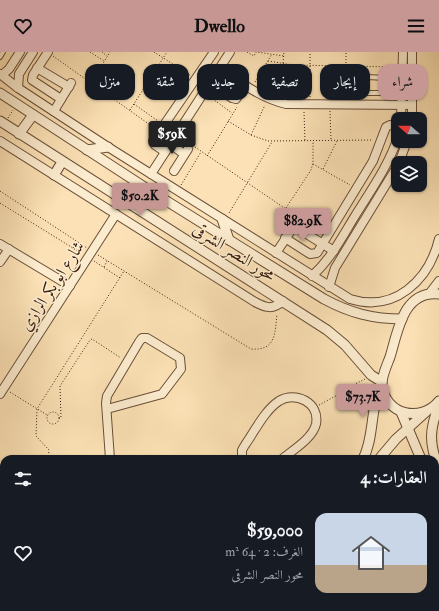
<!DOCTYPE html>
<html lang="ar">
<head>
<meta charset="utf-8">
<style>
  body { margin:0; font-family:"IM FELL Double Pica",Amiri,serif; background:#20242c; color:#f1f3f6; direction:rtl; height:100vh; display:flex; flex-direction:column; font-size:15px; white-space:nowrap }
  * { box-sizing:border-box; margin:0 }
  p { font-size:13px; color:#9ea1a6 }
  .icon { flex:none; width:22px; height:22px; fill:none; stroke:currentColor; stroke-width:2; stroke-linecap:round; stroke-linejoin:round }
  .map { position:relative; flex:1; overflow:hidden; direction:ltr }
  .panel { position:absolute; left:0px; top:403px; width:439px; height:156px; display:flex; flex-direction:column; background:#171b24; border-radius:12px 12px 0 0; box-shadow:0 1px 3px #0004; direction:rtl }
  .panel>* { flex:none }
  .hud { position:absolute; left:12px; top:12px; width:415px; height:36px; direction:rtl; display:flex; gap:8px }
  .needle { width:26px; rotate:291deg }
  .controls { position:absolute; left:391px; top:60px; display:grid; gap:8px }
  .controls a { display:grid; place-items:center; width:36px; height:36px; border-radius:8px; background:#171b24; box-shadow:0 1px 3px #0004; font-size:20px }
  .price { position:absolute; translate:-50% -34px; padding:0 9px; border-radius:4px; background:#c59692; color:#111; font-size:13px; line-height:26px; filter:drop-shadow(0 1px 2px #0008) }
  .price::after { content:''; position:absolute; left:50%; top:24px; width:12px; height:9px; margin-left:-6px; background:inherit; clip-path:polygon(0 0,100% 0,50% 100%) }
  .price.on { background:#222; color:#fff }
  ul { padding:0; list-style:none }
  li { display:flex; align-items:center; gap:12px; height:100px; padding:0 12px }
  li+li { border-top:1px solid #363941 }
  li span { display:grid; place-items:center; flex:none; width:112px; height:80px; border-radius:12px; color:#555 }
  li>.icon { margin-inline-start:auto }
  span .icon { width:48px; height:48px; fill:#fffc; stroke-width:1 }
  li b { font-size:17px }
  h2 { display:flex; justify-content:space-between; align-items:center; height:48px; padding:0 12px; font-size:17px }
  .chip { padding:0 14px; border-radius:12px; background:#171b24; box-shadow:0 1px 3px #0004; font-size:14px; line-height:36px }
  .chip.on { background:#c59692; color:#111 }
  header { display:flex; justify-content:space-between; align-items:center; height:52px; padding:0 12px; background:#c59692; color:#111; font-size:18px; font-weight:700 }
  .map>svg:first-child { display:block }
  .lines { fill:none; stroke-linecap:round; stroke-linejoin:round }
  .service-casing { stroke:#6a4f38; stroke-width:6 }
  .minor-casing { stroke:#6a4f38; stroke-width:10 }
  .tertiary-casing { stroke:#6a4f38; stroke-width:11 }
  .path { stroke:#391e0f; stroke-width:1; stroke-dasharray:1 2; stroke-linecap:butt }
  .service { stroke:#fceccf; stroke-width:4 }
  .minor { stroke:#fceccf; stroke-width:8 }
  .tertiary { stroke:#fceccf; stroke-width:9 }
  .labels { text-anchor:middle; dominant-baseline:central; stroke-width:3; stroke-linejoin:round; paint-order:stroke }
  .street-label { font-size:17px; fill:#391e0f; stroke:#fceccf }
</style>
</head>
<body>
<header><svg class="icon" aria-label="menu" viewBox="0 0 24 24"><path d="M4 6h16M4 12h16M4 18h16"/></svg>Dwello<svg class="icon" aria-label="heart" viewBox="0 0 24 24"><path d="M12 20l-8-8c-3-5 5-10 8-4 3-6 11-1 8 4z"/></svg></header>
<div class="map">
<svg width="439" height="559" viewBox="0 0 439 559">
  <rect width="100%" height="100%" fill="#fbe1b5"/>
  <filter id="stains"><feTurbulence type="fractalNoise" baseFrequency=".005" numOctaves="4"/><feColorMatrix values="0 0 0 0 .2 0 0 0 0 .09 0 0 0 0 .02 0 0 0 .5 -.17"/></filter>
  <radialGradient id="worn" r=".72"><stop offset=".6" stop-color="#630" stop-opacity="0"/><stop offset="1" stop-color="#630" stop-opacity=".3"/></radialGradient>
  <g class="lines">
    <defs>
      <g id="service">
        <polyline points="0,5 3,0"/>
        <polyline points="390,26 390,38 388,41 367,41 363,38 363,29 368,25 402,27"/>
        <polyline points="29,559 34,555"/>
      </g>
      <g id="minor">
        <polyline points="48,0 33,23 32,28 61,47"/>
        <polyline points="37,16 69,35"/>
        <path d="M220,16C241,31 261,46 286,52L412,53"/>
        <path d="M0,22L18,36L108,95L350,247C395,261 429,228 439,187"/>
        <polyline points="2,23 9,17 20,0"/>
        <polyline points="18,36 19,22 33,0"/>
        <polyline points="221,39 232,46 236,47 245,33"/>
        <polyline points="54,59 71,31"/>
        <polyline points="401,67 403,0"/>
        <polyline points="412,67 412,0"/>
        <path d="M0,89L255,250C266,256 273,258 283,249"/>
        <polyline points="170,92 184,102"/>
        <polyline points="165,100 155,93 153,89 214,0"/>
        <polyline points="399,111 407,89"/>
        <polyline points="174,119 188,97"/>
        <polyline points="151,122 230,0"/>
        <polyline points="285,186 310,202 317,201 373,109 386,75 390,73 398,74"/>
        <polyline points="0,192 70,234"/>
        <polyline points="276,201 294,174 334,199"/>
        <polyline points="0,210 9,197"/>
        <path d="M312,224C331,207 342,185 355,164C371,138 389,113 398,85"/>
        <polyline points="329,235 335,216 398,113"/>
        <polyline points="429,242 439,229"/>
        <polyline points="0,342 116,162"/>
        <polyline points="107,357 162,342 181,317 180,306 147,286 142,286 139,290 107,344 106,351 110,407"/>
        <path d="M242,407V398L245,393C255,379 264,359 279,349C295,339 320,350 316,372C313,386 293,398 282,407"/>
        <polyline points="0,433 4,433"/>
        <polyline points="435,469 439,478"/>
        <polyline points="0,490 4,489"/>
        <polyline points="234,555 234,559"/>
        <polyline points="295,559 303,555"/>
        <polyline points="357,559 367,555"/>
      </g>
      <g id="tertiary">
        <path d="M0,41L149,138L324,247C350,261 373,267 402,267"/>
        <polyline points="0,69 327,278 345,293 371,323 382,330"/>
        <polyline points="19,82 33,63"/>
        <polyline points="87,98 108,95"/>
        <polyline points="54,123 62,110"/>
        <polyline points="222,167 229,188"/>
        <path d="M439,242C403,238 398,279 390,305C387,313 381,325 382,334C386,363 421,371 439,349"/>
        <path d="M439,353C429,378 429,392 439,417"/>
        <polyline points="401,360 421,407"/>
        <path d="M363,407C375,384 369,357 382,335"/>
        <polyline points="379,407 396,387 426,360"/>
        <polyline points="435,433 439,431"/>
        <polyline points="435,440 439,449"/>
        <polyline points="0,536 4,536"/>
        <polyline points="0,547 4,547"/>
      </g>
    </defs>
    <use href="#service" class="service-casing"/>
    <use href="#minor" class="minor-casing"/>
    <use href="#tertiary" class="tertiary-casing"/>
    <g class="path">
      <polyline points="90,0 104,9"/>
      <polyline points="102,0 107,4"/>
      <polyline points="154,0 190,23"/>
      <polyline points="247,0 254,4 256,0 284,4"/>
      <polyline points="53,4 153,75"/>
      <polyline points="268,9 293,13 396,15"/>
      <polyline points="283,11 284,0"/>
      <polyline points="346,14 346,0"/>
      <polyline points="255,30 272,2"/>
      <polyline points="91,31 110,0"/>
      <polyline points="210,45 232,61"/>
      <polyline points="310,45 310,0"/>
      <polyline points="134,52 158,69"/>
      <polyline points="130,58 167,0"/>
      <polyline points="330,59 331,88"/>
      <polyline points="304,60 305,89"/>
      <polyline points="8,66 13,58"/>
      <polyline points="228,69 251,83 268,89 373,88"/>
      <polyline points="251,83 265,53"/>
      <polyline points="195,95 321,181"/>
      <polyline points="207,104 237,55"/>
      <polyline points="313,112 350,133"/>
      <polyline points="323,117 337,89"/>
      <polyline points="181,133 201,100"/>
      <polyline points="0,139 87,196"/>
      <polyline points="0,151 81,201"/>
      <polyline points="286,156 311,118 313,111 313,89"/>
      <polyline points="229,161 272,90"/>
      <polyline points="73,196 77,191"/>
      <path d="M98,203L251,297C276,299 275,281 277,262"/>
      <polyline points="94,209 120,226"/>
      <polyline points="104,215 107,209"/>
      <polyline points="365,327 355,332 358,337 369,332"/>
      <polyline points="10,340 47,363"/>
      <polyline points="319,353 356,333"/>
      <circle cx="53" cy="366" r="6"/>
      <polyline points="59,366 61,366 60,334 90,288 92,287 121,306"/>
      <polyline points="48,407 49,398 36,384 37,357 124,219"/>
      <polyline points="409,558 409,559"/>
    </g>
    <use href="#service" class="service"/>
    <use href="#minor" class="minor"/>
    <use href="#tertiary" class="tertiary"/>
  </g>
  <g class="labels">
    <g class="street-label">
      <text transform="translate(234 200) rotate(32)">محور النصر الشرقى</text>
      <text transform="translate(52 234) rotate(-57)">شارع ابو بكر الرازي</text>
    </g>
  </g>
  <rect width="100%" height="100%" filter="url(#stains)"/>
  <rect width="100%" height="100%" fill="url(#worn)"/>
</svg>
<div class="controls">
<a><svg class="needle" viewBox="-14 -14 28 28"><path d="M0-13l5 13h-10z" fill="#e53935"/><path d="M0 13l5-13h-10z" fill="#9ea1a6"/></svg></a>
<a><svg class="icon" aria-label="layers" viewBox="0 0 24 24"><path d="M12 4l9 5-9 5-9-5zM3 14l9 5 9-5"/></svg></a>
</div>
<b class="price on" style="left:172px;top:103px">$59K</b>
<b class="price" style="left:140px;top:165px">$50.2K</b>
<b class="price" style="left:303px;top:190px">$82.9K</b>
<b class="price" style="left:363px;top:366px">$73.7K</b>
<div class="hud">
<a class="chip on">شراء</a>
<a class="chip">إيجار</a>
<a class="chip">تصفية</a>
<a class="chip">جديد</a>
<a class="chip">شقة</a>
<a class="chip">منزل</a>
</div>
<section class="panel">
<h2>العقارات: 4<svg class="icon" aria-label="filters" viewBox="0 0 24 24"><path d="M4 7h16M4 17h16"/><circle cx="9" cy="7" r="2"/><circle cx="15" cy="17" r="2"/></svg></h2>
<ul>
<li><span style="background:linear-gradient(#c9d6e8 65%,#b9a48a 0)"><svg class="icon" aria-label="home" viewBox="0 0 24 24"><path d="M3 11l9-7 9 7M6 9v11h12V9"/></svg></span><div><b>$59,000</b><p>الغرف: 2 · 64 m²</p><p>محور النصر الشرقى</p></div><svg class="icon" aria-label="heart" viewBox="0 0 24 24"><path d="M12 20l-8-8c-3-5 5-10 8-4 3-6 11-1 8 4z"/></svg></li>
</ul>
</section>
</div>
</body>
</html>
